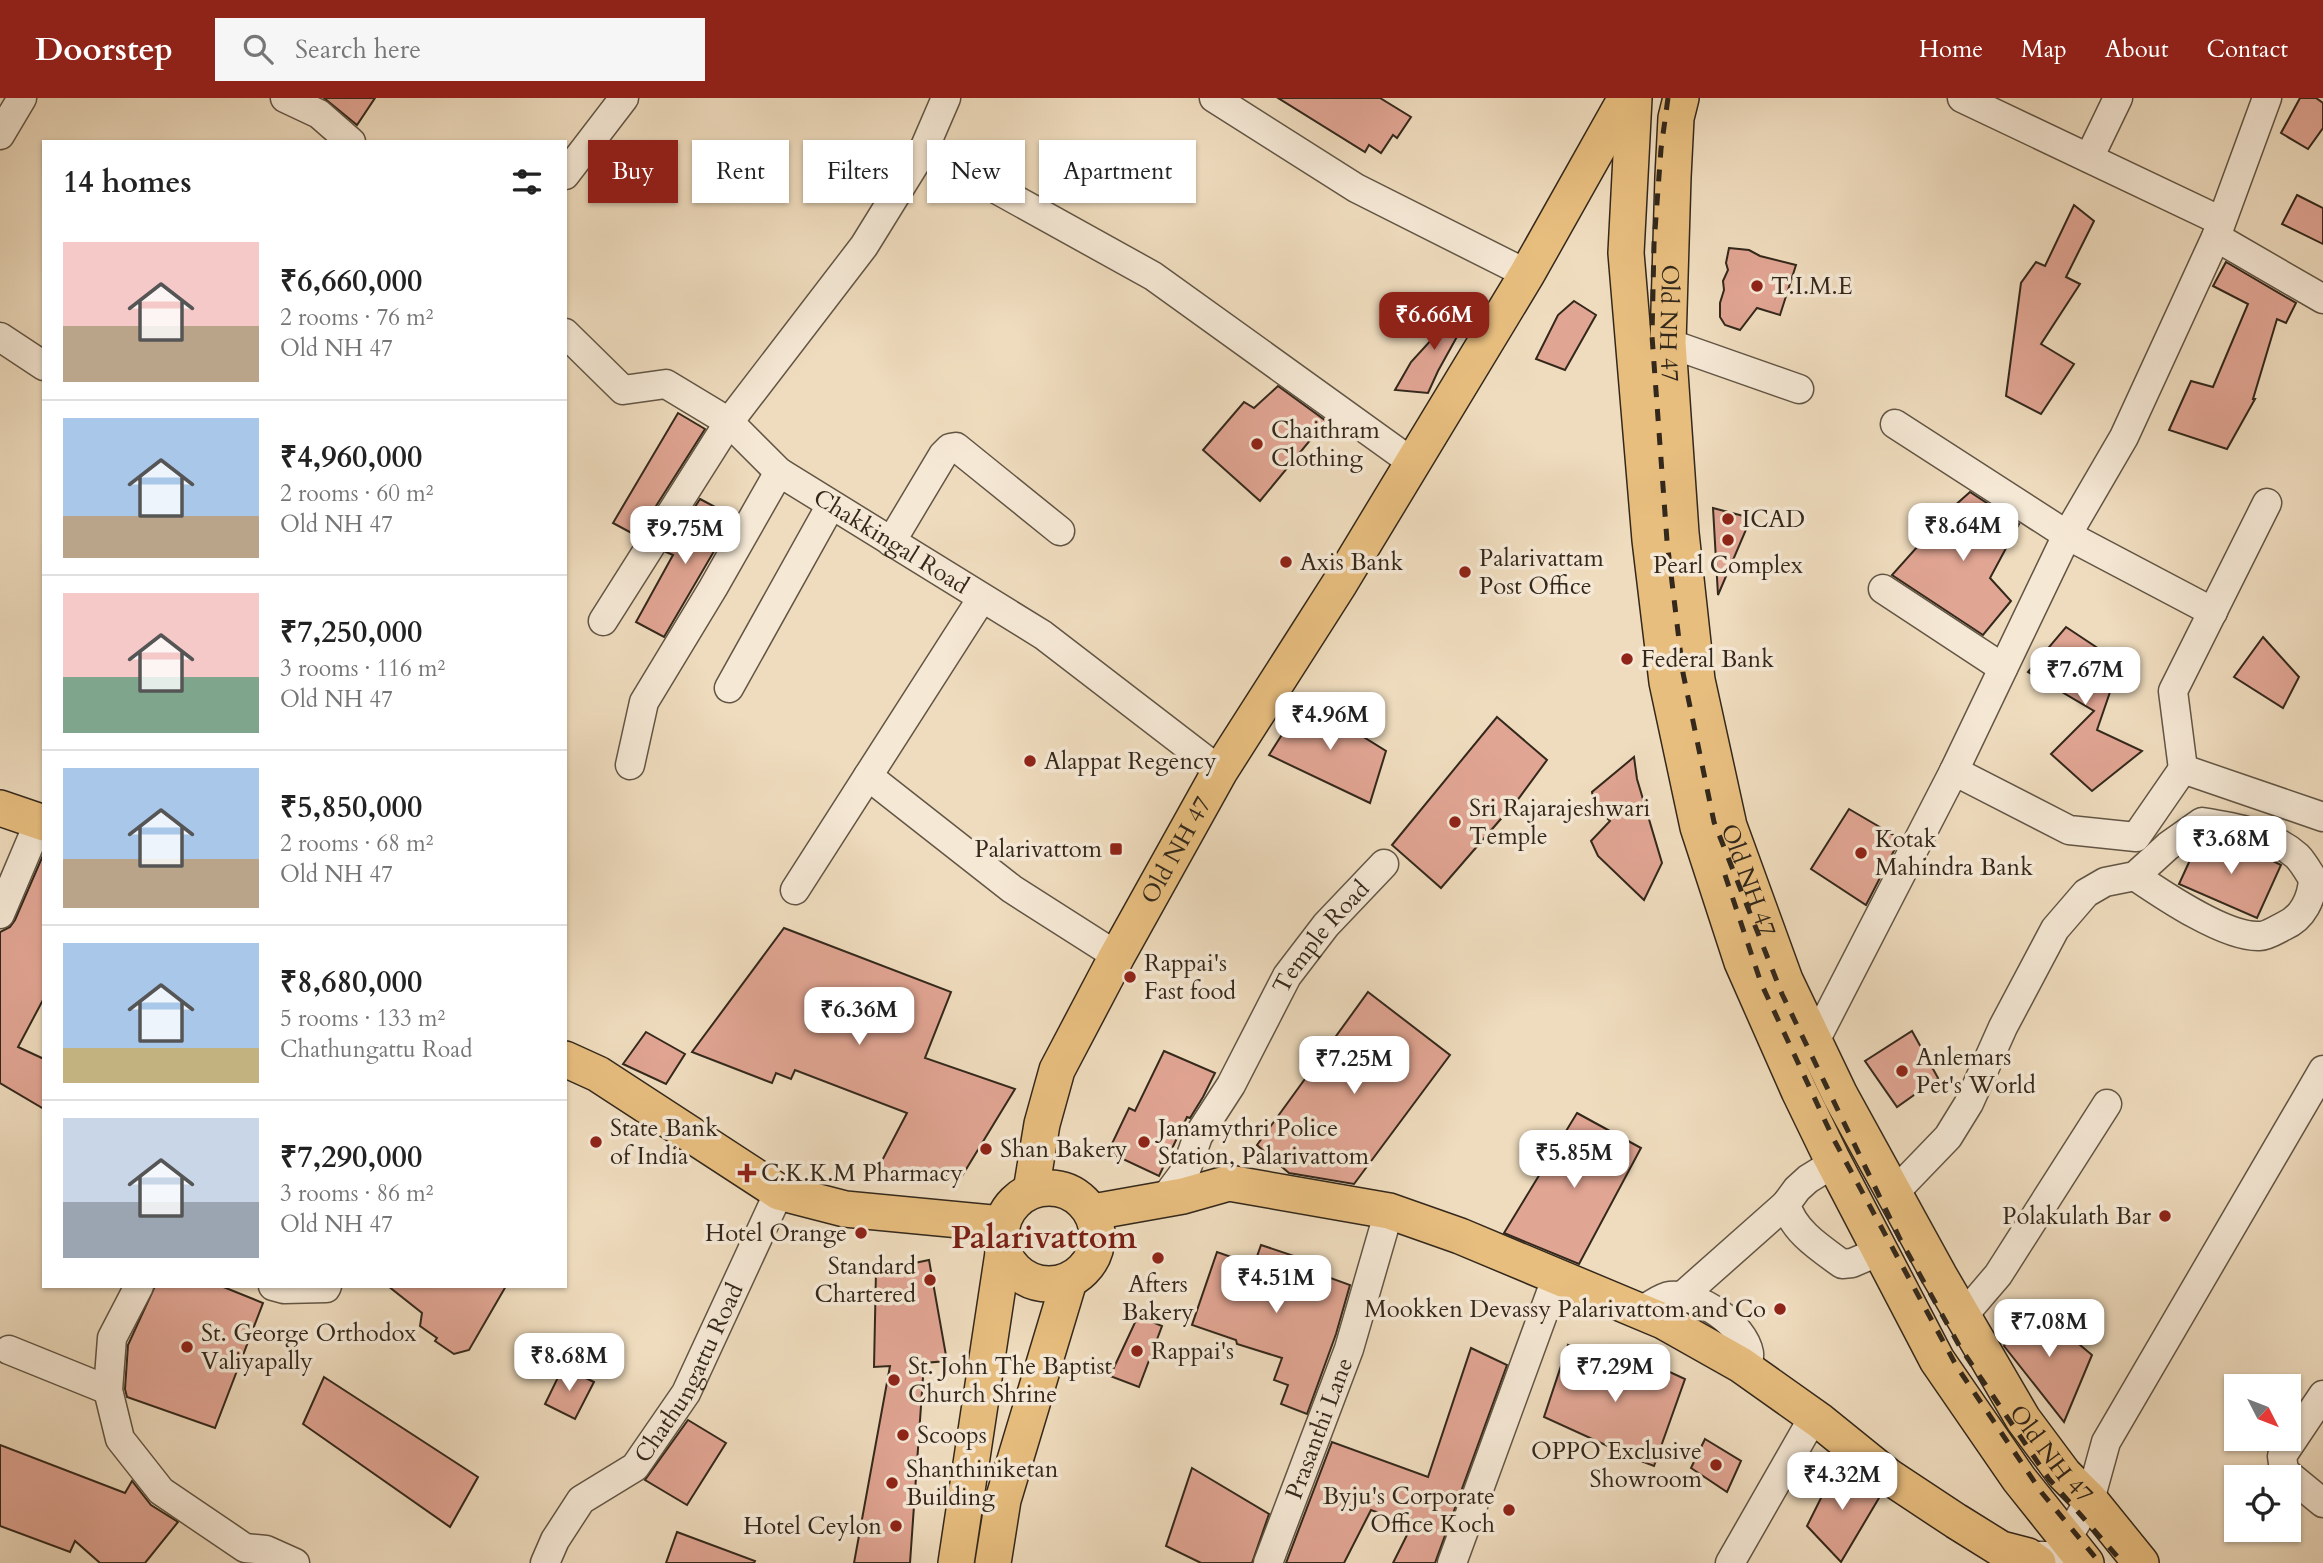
<!DOCTYPE html>
<html lang="en">
<head>
<meta charset="utf-8">
<style>
  body { margin:0; font-family:Cardo,serif; background:#f6f6f6; color:#222; height:100vh; display:flex; flex-direction:column; font-size:26px; white-space:nowrap }
  * { box-sizing:border-box; margin:0 }
  p { font-size:23px; color:#767676 }
  .icon { flex:none; width:38px; height:38px; fill:none; stroke:currentColor; stroke-width:2; stroke-linecap:round; stroke-linejoin:round }
  .map { position:relative; flex:1; overflow:hidden }
  .side { position:absolute; left:42px; top:42px; width:525px; height:1148px; display:flex; flex-direction:column; background:#fff; border-radius:0px; box-shadow:0 2px 5px #0004 }
  .side>* { flex:none }
  .guide { position:absolute; left:588px; top:42px; width:665px; height:63px; display:flex; gap:14px }
  .needle { width:46px; rotate:132deg }
  .controls { position:absolute; left:2224px; top:1276px; display:grid; gap:14px }
  .controls a { display:grid; place-items:center; width:77px; height:77px; border-radius:0px; background:#fff; box-shadow:0 2px 5px #0004; font-size:35px }
  .price { position:absolute; translate:-50% -60px; padding:0 16px; border-radius:14px; background:#fff; color:#222; font-size:23px; line-height:46px; filter:drop-shadow(0 2px 4px #0008) }
  .price::after { content:''; position:absolute; left:50%; top:42px; width:21px; height:16px; margin-left:-10px; background:inherit; clip-path:polygon(0 0,100% 0,50% 100%) }
  .price.on { background:#8f2418; color:#fff }
  ul { padding:0; list-style:none }
  li { display:flex; align-items:center; gap:21px; height:175px; padding:0 21px }
  li+li { border-top:2px solid #e0e0e0 }
  li span { display:grid; place-items:center; flex:none; width:196px; height:140px; border-radius:0px; color:#555 }
  li>.icon { margin-inline-start:auto }
  span .icon { width:84px; height:84px; fill:#fffc; stroke-width:1 }
  li b { font-size:30px }
  h2 { display:flex; justify-content:space-between; align-items:center; height:84px; padding:0 21px; font-size:30px }
  .pill { padding:0 24px; border-radius:0px; background:#fff; box-shadow:0 2px 5px #0004; font-size:24px; line-height:63px }
  .pill.on { background:#8f2418; color:#fff }
  header { display:flex; align-items:center; gap:42px; box-sizing:border-box; height:98px; padding:0 35px; background:#8f2418; color:#fff }
  header strong { font-size:33px }
  nav { display:flex; gap:38px; margin-inline-start:auto; font-size:24px }
  .search { width:490px; height:63px; background:#f6f6f6; display:flex; align-items:center; gap:18px; box-sizing:border-box; padding:0 24px; border-radius:0px; color:#767676; font-size:26px }
  .map>svg:first-child { display:block }
  .building { fill:#e1a593; stroke:#33281b; stroke-width:2 }
  .lines { fill:none; stroke-linecap:round; stroke-linejoin:round }
  .minor-casing { stroke:#625544; stroke-width:31 }
  .major-casing { stroke:#33281b; stroke-width:38 }
  .minor { stroke:#f5e8d5; stroke-width:28 }
  .major { stroke:#e8be7f; stroke-width:35 }
  .rail { stroke:#33281b; stroke-width:5; stroke-dasharray:12 12; stroke-linecap:butt }
  .poi-dot { fill:#8f2418; stroke:#f5e8d5; stroke-width:2.5 }
  .labels { text-anchor:middle; dominant-baseline:central; stroke-width:7; stroke-linejoin:round; paint-order:stroke }
  .poi-label { font-size:24px; fill:#33281b; stroke:#f5e8d5; text-anchor:start }
  .street-label { font-size:24px; fill:#33281b; stroke:#f5e8d5 }
  .district-label { font-size:32px; font-weight:bold; fill:#7a1f14; stroke:#f5e8d5 }
</style>
</head>
<body>
<header>
<strong>Doorstep</strong>
<div class="search"><svg class="icon" aria-label="search" viewBox="0 0 24 24"><circle cx="10" cy="10" r="6"/><path d="M15 15l6 6"/></svg>Search here</div>
<nav><a>Home</a><a>Map</a><a>About</a><a>Contact</a></nav>
</header>
<div class="map">
<svg width="2323" height="1465" viewBox="0 0 2323 1465">
  <rect width="100%" height="100%" fill="#efdcbe"/>
  <filter id="stains"><feTurbulence type="fractalNoise" baseFrequency=".00286" numOctaves="4"/><feColorMatrix values="0 0 0 0 .2 0 0 0 0 .09 0 0 0 0 .02 0 0 0 .5 -.17"/></filter>
  <radialGradient id="worn" r=".72"><stop offset=".6" stop-color="#630" stop-opacity="0"/><stop offset="1" stop-color="#630" stop-opacity=".3"/></radialGradient>
  <g class="building">
    <polygon points="324,0 375,0 357,27"/>
    <polygon points="1278,0 1380,0 1411,19 1397,40 1393,37 1381,55 1369,47 1365,54"/>
    <polygon points="2300,0 2316,0 2323,5 2323,30 2308,51 2281,35"/>
    <polygon points="2297,97 2323,110 2323,146 2282,126"/>
    <polygon points="2074,107 2094,123 2066,179 2080,186 2041,246 2074,266 2041,316 2006,298 2021,185 2036,164 2045,168"/>
    <polygon points="1729,150 1749,152 1760,158 1796,167 1780,217 1757,210 1740,232 1725,227 1720,219 1720,205 1724,192 1723,183 1728,172 1726,165"/>
    <polygon points="2226,164 2296,205 2286,225 2277,221 2253,301 2255,301 2227,351 2169,332 2191,283 2213,289 2248,206 2213,188"/>
    <polygon points="1574,203 1596,217 1565,272 1536,261 1558,217"/>
    <polygon points="1469,204 1474,208 1438,273 1428,295 1395,292 1411,264 1433,240 1428,235 1438,217 1449,215 1455,218"/>
    <polygon points="1278,288 1326,323 1260,403 1203,352 1244,304 1254,310"/>
    <polygon points="678,315 705,331 637,438 613,425"/>
    <polygon points="1970,394 2019,426 1990,480 2011,503 1983,537 1892,477 1952,410"/>
    <polygon points="700,401 734,419 664,539 636,524 673,457 666,454"/>
    <polygon points="1713,410 1751,420 1718,497"/>
    <polygon points="2066,529 2120,565 2097,632 2142,653 2092,693 2051,656 2094,613 2028,574"/>
    <polygon points="2263,539 2299,579 2283,610 2234,579"/>
    <polygon points="1304,602 1386,653 1370,705 1269,657"/>
    <polygon points="1497,619 1547,662 1519,700 1441,790 1392,747"/>
    <polygon points="1634,659 1637,681 1662,765 1644,802 1598,758 1591,743 1610,723 1594,706 1592,694"/>
    <polygon points="1849,711 1900,741 1866,807 1811,771"/>
    <polygon points="2206,741 2247,750 2281,767 2257,820 2179,786 2196,749"/>
    <polygon points="44,755 44,900 18,949 44,961 44,1011 0,985 0,834 10,829 15,822"/>
    <polygon points="784,830 951,894 925,960 1015,991 962,1078 876,1074 907,1015 795,972 791,981 776,975 772,985 692,954"/>
    <polygon points="1368,894 1450,957 1354,1086 1289,1075 1257,1047"/>
    <polygon points="1912,933 1938,980 1897,1009 1865,963"/>
    <polygon points="646,934 685,956 666,986 623,966"/>
    <polygon points="1164,953 1215,975 1203,999 1190,1020 1187,1019 1159,1078 1108,1054 1129,1010 1135,1013"/>
    <polygon points="1577,1015 1641,1050 1579,1166 1504,1135"/>
    <polygon points="1261,1147 1306,1162 1303,1170 1350,1187 1336,1236 1307,1316 1281,1306 1288,1287 1274,1282 1282,1260 1237,1246 1236,1242 1192,1227 1217,1154 1254,1167"/>
    <polygon points="929,1162 947,1263 924,1265 910,1465 854,1465 890,1268 874,1269 876,1173"/>
    <polygon points="155,1188 221,1188 263,1205 215,1330 127,1299 125,1291 128,1247"/>
    <polygon points="388,1188 506,1188 469,1252 454,1256 435,1243 437,1240 420,1228 422,1215"/>
    <polygon points="2030,1205 2092,1257 2064,1324 2004,1248"/>
    <polygon points="1138,1218 1162,1228 1139,1289 1110,1278"/>
    <polygon points="1568,1247 1637,1279 1644,1262 1685,1281 1654,1368 1609,1351 1610,1349 1544,1319"/>
    <polygon points="1471,1250 1507,1267 1435,1465 1393,1465 1412,1427 1371,1412 1344,1465 1286,1465 1332,1344 1428,1379"/>
    <polygon points="563,1269 594,1284 575,1321 545,1306"/>
    <polygon points="324,1279 478,1379 450,1429 303,1326"/>
    <polygon points="688,1322 726,1345 687,1407 645,1382"/>
    <polygon points="1705,1341 1741,1363 1727,1394 1691,1370"/>
    <polygon points="0,1347 125,1395 132,1383 151,1407 178,1424 145,1465 100,1465 75,1443 70,1454 0,1428"/>
    <polygon points="1839,1364 1879,1400 1841,1464 1807,1428"/>
    <polygon points="1192,1370 1269,1416 1252,1465 1201,1465 1166,1448"/>
    <polygon points="677,1434 755,1463 754,1465 666,1465"/>
  </g>
  <g class="lines">
    <defs>
      <g id="minor">
        <polyline points="285,0 319,16 351,44"/>
        <polyline points="1214,0 1356,90 1527,176"/>
        <polyline points="1962,0 2221,123"/>
        <polyline points="0,37 22,0"/>
        <polyline points="924,51 946,0"/>
        <polyline points="2089,60 2118,0"/>
        <polyline points="565,77 624,0"/>
        <polyline points="2216,139 2323,201"/>
        <path id="s1" d="M565,235L623,292L666,286L729,324L779,374L1043,537L1220,673"/>
        <polyline points="0,239 44,268"/>
        <polyline points="1668,245 1799,291"/>
        <polyline points="1895,326 2067,437 2213,514"/>
        <polyline points="891,444 943,357 950,350 956,349 1060,433"/>
        <polyline points="1883,491 2003,570"/>
        <polyline points="603,523 729,324 864,148 924,51 1153,178 1413,365"/>
        <polyline points="729,590 831,407"/>
        <polyline points="630,667 644,604 713,490 779,374"/>
        <polyline points="2183,671 2173,593 2267,405"/>
        <polyline points="1954,673 2069,732 2136,739 2183,671 2323,719"/>
        <polyline points="868,678 1012,791 1117,858"/>
        <polyline points="795,792 982,500"/>
        <polyline points="0,816 39,724"/>
        <polyline points="1815,943 1954,673 2067,437 2124,339 2216,139 2267,0"/>
        <path d="M1834,1065L1808,1081L1797,1091L1786,1106C1793,1133 1820,1150 1842,1166L1852,1165L1880,1153"/>
        <path d="M1894,1095L1948,1039L1969,1005L2003,929L2055,831L2086,795L2105,784L2135,778L2168,748L2202,724C2234,729 2271,735 2297,758C2303,764 2308,773 2313,781C2312,800 2303,820 2284,828C2278,831 2267,838 2260,838C2226,840 2163,797 2135,778"/>
        <path id="s2" d="M1165,1100L1186,1072L1198,1038L1231,987L1287,878L1326,827L1384,766"/>
        <polyline points="139,1188 112,1240 108,1292 120,1341 161,1393 245,1450 266,1452 295,1465"/>
        <polyline points="273,1188 284,1191 326,1190 327,1188"/>
        <polyline points="1680,1200 1786,1106"/>
        <path d="M1640,1213C1649,1209 1661,1199 1670,1198C1698,1195 1744,1227 1749,1255C1750,1261 1747,1265 1746,1271"/>
        <polyline points="1963,1218 1998,1177 2107,1006"/>
        <polyline points="9,1252 108,1292"/>
        <polyline points="2323,1297 2282,1358 2284,1373 2323,1405"/>
        <polyline points="2028,1458 2056,1458 2090,1402 2106,1344 2323,972"/>
        <path id="s3" d="M545,1465L555,1442L581,1402L635,1369L686,1295L779,1094"/>
        <path id="s4" d="M1268,1465L1349,1251L1389,1113"/>
        <polyline points="1452,1465 1557,1178"/>
        <polyline points="1730,1465 1813,1320"/>
      </g>
      <g id="major">
        <polyline points="1634,0 1626,155 1650,442 1667,584 1698,729 1742,864 1799,993 1831,1059 1937,1262 2019,1381 2086,1465"/>
        <path id="s5" d="M1681,0L1676,20L1673,79L1668,245L1681,435L1697,582L1729,728L1785,882L1840,997L1939,1177L2023,1321L2064,1376L2090,1402L2141,1465"/>
        <polyline points="0,710 44,725"/>
        <polyline points="565,961 598,976 779,1094 845,1111 1002,1126"/>
        <circle cx="1049" cy="1138" r="48"/>
        <path id="s6" d="M1031,1093L1042,1026L1057,972L1117,858L1220,673L1340,485L1527,176L1626,0"/>
        <polyline points="1093,1114 1183,1098 1229,1085 1389,1113 1460,1138 1663,1223 1741,1267 1820,1323 1888,1378 1956,1423 2001,1451 2028,1458 2038,1465"/>
        <polyline points="956,1465 1003,1155"/>
        <polyline points="993,1465 1003,1402 1069,1183"/>
      </g>
    </defs>
    <use href="#minor" class="minor-casing"/>
    <use href="#major" class="major-casing"/>
    <use href="#minor" class="minor"/>
    <use href="#major" class="major"/>
    <g class="rail">
      <polyline points="1668,0 1661,51 1654,146 1652,238 1667,443 1683,575 1714,724 1782,896 1900,1141 1960,1249 2049,1381 2123,1465"/>
      <polyline points="1725,777 1761,885 1833,1040 1957,1269 2042,1395 2100,1465"/>
    </g>
  </g>
  <g class="poi-dot">
    <circle cx="1757" cy="188" r="7"/>
    <circle cx="1257" cy="346" r="7"/>
    <circle cx="1728" cy="421" r="7"/>
    <circle cx="1728" cy="442" r="7"/>
    <circle cx="1286" cy="464" r="7"/>
    <circle cx="1465" cy="474" r="7"/>
    <circle cx="1627" cy="561" r="7"/>
    <circle cx="1030" cy="663" r="7"/>
    <circle cx="1455" cy="724" r="7"/>
    <rect x="1109" y="744" width="14" height="14" rx="3.5"/>
    <circle cx="1861" cy="755" r="7"/>
    <circle cx="1130" cy="879" r="7"/>
    <circle cx="1902" cy="973" r="7"/>
    <circle cx="596" cy="1044" r="7"/>
    <circle cx="1144" cy="1044" r="7"/>
    <circle cx="986" cy="1051" r="7"/>
    <path d="M743.5 1064.5h7v7h7v7h-7v7h-7v-7h-7v-7h7z"/>
    <circle cx="2165" cy="1118" r="7"/>
    <circle cx="861" cy="1135" r="7"/>
    <circle cx="1158" cy="1160" r="7"/>
    <circle cx="930" cy="1182" r="7"/>
    <circle cx="1780" cy="1211" r="7"/>
    <circle cx="187" cy="1249" r="7"/>
    <circle cx="1137" cy="1253" r="7"/>
    <circle cx="894" cy="1282" r="7"/>
    <circle cx="903" cy="1337" r="7"/>
    <circle cx="1716" cy="1367" r="7"/>
    <circle cx="892" cy="1385" r="7"/>
    <circle cx="1509" cy="1412" r="7"/>
    <circle cx="896" cy="1428" r="7"/>
  </g>
  <g class="labels">
    <g class="poi-label">
      <text x="1771" y="188">T.I.M.E</text>
      <text x="1271" y="332">Chaithram<tspan x="1271" dy="28">Clothing</tspan></text>
      <text x="1742" y="421">ICAD</text>
      <text x="1479" y="460">Palarivattam<tspan x="1479" dy="28">Post Office</tspan></text>
      <text x="1300" y="464">Axis Bank</text>
      <text x="1728" y="467" text-anchor="middle">Pearl Complex</text>
      <text x="1641" y="561">Federal Bank</text>
      <text x="1044" y="663">Alappat Regency</text>
      <text x="1469" y="710">Sri Rajarajeshwari<tspan x="1469" dy="28">Temple</tspan></text>
      <text x="1875" y="741">Kotak<tspan x="1875" dy="28">Mahindra Bank</tspan></text>
      <text x="1102" y="751" text-anchor="end">Palarivattom</text>
      <text x="1144" y="865">Rappai's<tspan x="1144" dy="28">Fast food</tspan></text>
      <text x="1916" y="959">Anlemars<tspan x="1916" dy="28">Pet's World</tspan></text>
      <text x="610" y="1030">State Bank<tspan x="610" dy="28">of India</tspan></text>
      <text x="1158" y="1030">Janamythri Police<tspan x="1158" dy="28">Station, Palarivattom</tspan></text>
      <text x="1000" y="1051">Shan Bakery</text>
      <text x="761" y="1075">C.K.K.M Pharmacy</text>
      <text x="2151" y="1118" text-anchor="end">Polakulath Bar</text>
      <text x="847" y="1135" text-anchor="end">Hotel Orange</text>
      <text x="916" y="1168" text-anchor="end">Standard<tspan x="916" dy="28">Chartered</tspan></text>
      <text x="1158" y="1186" text-anchor="middle">Afters<tspan x="1158" dy="28">Bakery</tspan></text>
      <text x="1766" y="1211" text-anchor="end">Mookken Devassy Palarivattom and Co</text>
      <text x="201" y="1235">St. George Orthodox<tspan x="201" dy="28">Valiyapally</tspan></text>
      <text x="1151" y="1253">Rappai's</text>
      <text x="908" y="1268">St. John The Baptist<tspan x="908" dy="28">Church Shrine</tspan></text>
      <text x="917" y="1337">Scoops</text>
      <text x="1702" y="1353" text-anchor="end">OPPO Exclusive<tspan x="1702" dy="28">Showroom</tspan></text>
      <text x="906" y="1371">Shanthiniketan<tspan x="906" dy="28">Building</tspan></text>
      <text x="1495" y="1398" text-anchor="end">Byju's Corporate<tspan x="1495" dy="28">Office Koch</tspan></text>
      <text x="882" y="1428" text-anchor="end">Hotel Ceylon</text>
    </g>
    <g class="street-label">
      <text stroke="none"><textPath href="#s5" startOffset="226">Old NH 47</textPath></text>
      <text stroke="none"><textPath href="#s1" startOffset="401">Chakkingal Road</textPath></text>
      <text stroke="none"><textPath href="#s6" startOffset="374">Old NH 47</textPath></text>
      <text stroke="none"><textPath href="#s5" startOffset="791">Old NH 47</textPath></text>
      <text stroke="none"><textPath href="#s2" startOffset="306">Temple Road</textPath></text>
      <text stroke="none"><textPath href="#s3" startOffset="245">Chathungattu Road</textPath></text>
      <text stroke="none"><textPath href="#s4" startOffset="144">Prasanthi Lane</textPath></text>
      <text stroke="none"><textPath href="#s5" startOffset="1442">Old NH 47</textPath></text>
    </g>
    <g class="district-label">
      <text x="1044" y="1140">Palarivattom</text>
    </g>
  </g>
  <rect width="100%" height="100%" filter="url(#stains)"/>
  <rect width="100%" height="100%" fill="url(#worn)"/>
</svg>
<div class="controls">
<a><svg class="needle" viewBox="-14 -14 28 28"><path d="M0-13l5 13h-10z" fill="#e53935"/><path d="M0 13l5-13h-10z" fill="#767676"/></svg></a>
<a><svg class="icon" aria-label="locate" viewBox="0 0 24 24"><circle cx="12" cy="12" r="6"/><path d="M12 2v4M12 18v4M2 12h4M18 12h4"/></svg></a>
</div>
<b class="price on" style="left:1434px;top:254px">₹6.66M</b>
<b class="price" style="left:1963px;top:465px">₹8.64M</b>
<b class="price" style="left:685px;top:468px">₹9.75M</b>
<b class="price" style="left:2085px;top:609px">₹7.67M</b>
<b class="price" style="left:1330px;top:654px">₹4.96M</b>
<b class="price" style="left:2231px;top:778px">₹3.68M</b>
<b class="price" style="left:859px;top:949px">₹6.36M</b>
<b class="price" style="left:1354px;top:998px">₹7.25M</b>
<b class="price" style="left:1574px;top:1092px">₹5.85M</b>
<b class="price" style="left:1276px;top:1217px">₹4.51M</b>
<b class="price" style="left:2049px;top:1261px">₹7.08M</b>
<b class="price" style="left:569px;top:1295px">₹8.68M</b>
<b class="price" style="left:1615px;top:1306px">₹7.29M</b>
<b class="price" style="left:1842px;top:1414px">₹4.32M</b>
<div class="guide">
<a class="pill on">Buy</a>
<a class="pill">Rent</a>
<a class="pill">Filters</a>
<a class="pill">New</a>
<a class="pill">Apartment</a>
</div>
<section class="side">
<h2>14 homes<svg class="icon" aria-label="filters" viewBox="0 0 24 24"><path d="M4 7h16M4 17h16"/><circle cx="9" cy="7" r="2"/><circle cx="15" cy="17" r="2"/></svg></h2>
<ul>
<li><span style="background:linear-gradient(#f6c9c9 60%,#b9a48a 0)"><svg class="icon" aria-label="home" viewBox="0 0 24 24"><path d="M3 11l9-7 9 7M6 9v11h12V9"/></svg></span><div><b>₹6,660,000</b><p>2 rooms · 76 m²</p><p>Old NH 47</p></div></li>
<li><span style="background:linear-gradient(#a9c7e8 70%,#b9a48a 0)"><svg class="icon" aria-label="home" viewBox="0 0 24 24"><path d="M3 11l9-7 9 7M6 9v11h12V9"/></svg></span><div><b>₹4,960,000</b><p>2 rooms · 60 m²</p><p>Old NH 47</p></div></li>
<li><span style="background:linear-gradient(#f6c9c9 60%,#7fa58c 0)"><svg class="icon" aria-label="home" viewBox="0 0 24 24"><path d="M3 11l9-7 9 7M6 9v11h12V9"/></svg></span><div><b>₹7,250,000</b><p>3 rooms · 116 m²</p><p>Old NH 47</p></div></li>
<li><span style="background:linear-gradient(#a9c7e8 65%,#b9a48a 0)"><svg class="icon" aria-label="home" viewBox="0 0 24 24"><path d="M3 11l9-7 9 7M6 9v11h12V9"/></svg></span><div><b>₹5,850,000</b><p>2 rooms · 68 m²</p><p>Old NH 47</p></div></li>
<li><span style="background:linear-gradient(#a9c7e8 75%,#c2b280 0)"><svg class="icon" aria-label="home" viewBox="0 0 24 24"><path d="M3 11l9-7 9 7M6 9v11h12V9"/></svg></span><div><b>₹8,680,000</b><p>5 rooms · 133 m²</p><p>Chathungattu Road</p></div></li>
<li><span style="background:linear-gradient(#c9d6e8 60%,#9aa5b1 0)"><svg class="icon" aria-label="home" viewBox="0 0 24 24"><path d="M3 11l9-7 9 7M6 9v11h12V9"/></svg></span><div><b>₹7,290,000</b><p>3 rooms · 86 m²</p><p>Old NH 47</p></div></li>
</ul>
</section>
</div>
</body>
</html>
